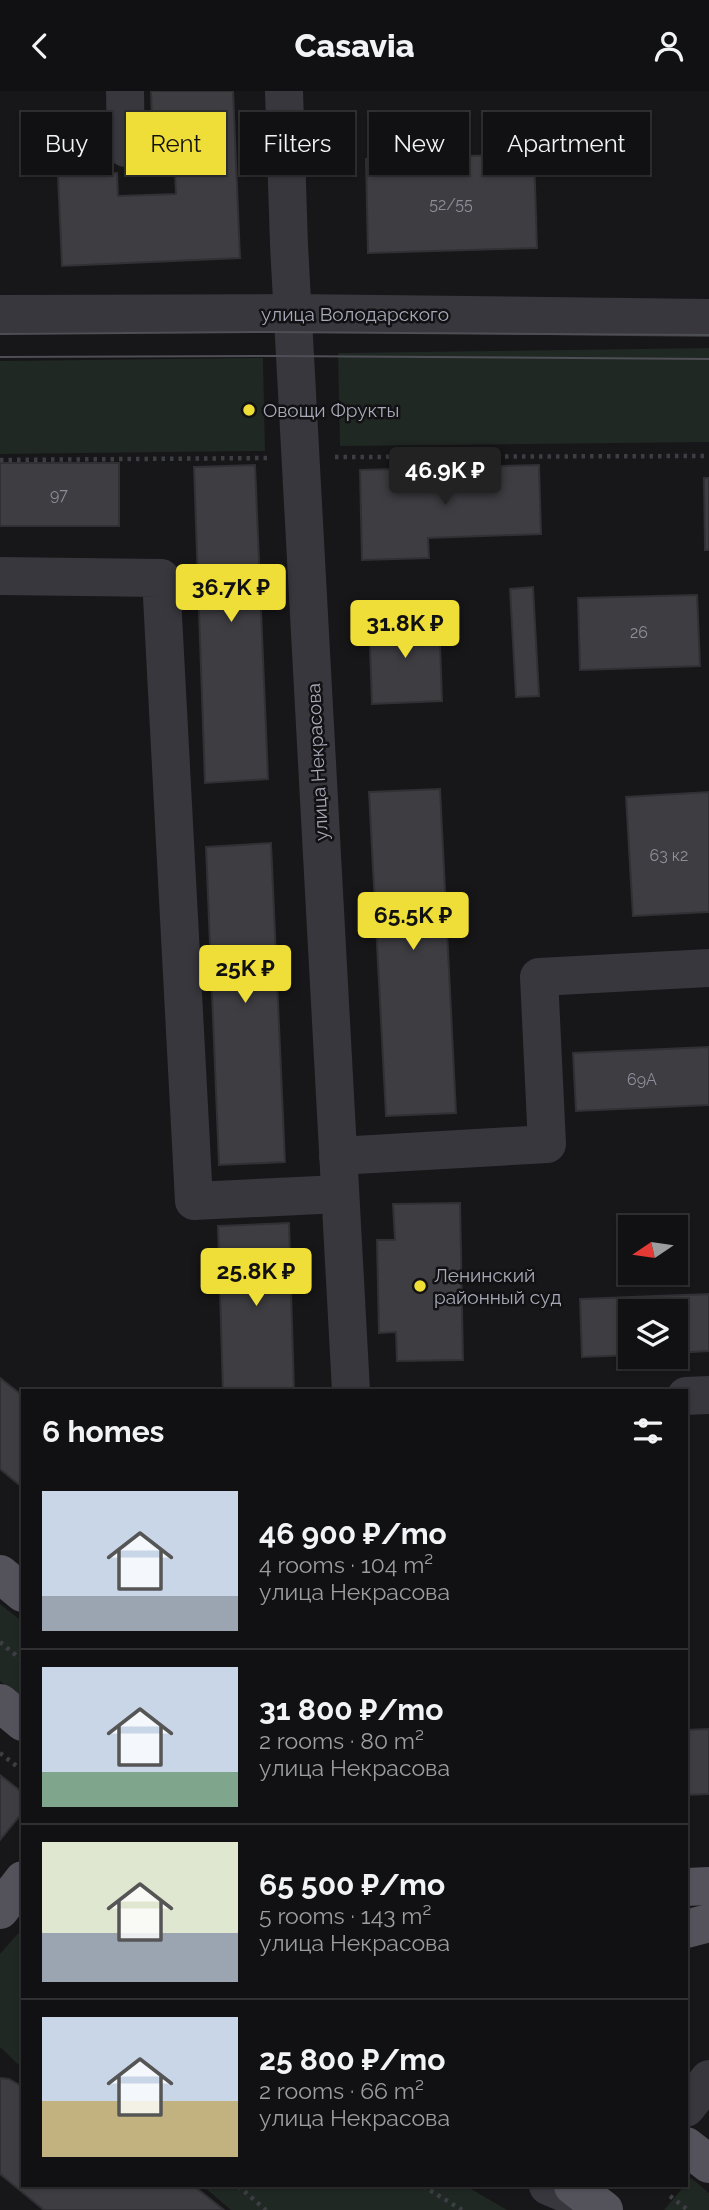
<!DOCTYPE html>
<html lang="en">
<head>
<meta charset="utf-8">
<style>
  body { margin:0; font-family:Raleway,sans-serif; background:#1e1e20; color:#f1f3f6; height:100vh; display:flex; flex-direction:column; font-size:26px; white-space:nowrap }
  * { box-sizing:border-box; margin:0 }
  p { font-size:23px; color:#9c9d9f }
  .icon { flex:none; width:38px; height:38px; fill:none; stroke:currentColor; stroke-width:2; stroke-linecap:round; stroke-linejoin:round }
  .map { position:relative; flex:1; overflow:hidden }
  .side { position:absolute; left:21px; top:1298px; width:667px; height:798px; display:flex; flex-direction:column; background:#111012; border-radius:0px; box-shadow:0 2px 5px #0004,0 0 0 2px #303032 }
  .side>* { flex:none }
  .top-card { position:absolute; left:21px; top:21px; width:668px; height:63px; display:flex; gap:14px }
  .needle { width:46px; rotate:257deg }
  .controls { position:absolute; left:618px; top:1124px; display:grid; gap:14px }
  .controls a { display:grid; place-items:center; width:70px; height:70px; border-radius:0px; background:#111012; box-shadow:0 2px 5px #0004,0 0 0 2px #303032; font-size:35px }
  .price { position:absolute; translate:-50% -60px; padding:0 16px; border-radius:7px; background:#efde38; color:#111; font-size:23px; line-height:46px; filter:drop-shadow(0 2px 4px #0008) }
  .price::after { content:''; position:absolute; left:50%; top:42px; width:21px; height:16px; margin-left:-10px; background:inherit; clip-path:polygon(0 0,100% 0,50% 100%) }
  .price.current { background:#222; color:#fff }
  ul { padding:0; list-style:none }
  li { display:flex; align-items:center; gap:21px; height:175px; padding:0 21px }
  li+li { border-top:2px solid #303032 }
  li span { display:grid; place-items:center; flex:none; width:196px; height:140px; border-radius:0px; color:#555 }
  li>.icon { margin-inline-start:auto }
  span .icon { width:84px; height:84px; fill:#fffc; stroke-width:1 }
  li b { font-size:30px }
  h2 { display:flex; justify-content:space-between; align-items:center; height:84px; padding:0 21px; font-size:30px }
  .tag { padding:0 24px; border-radius:0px; background:#111012; box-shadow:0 2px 5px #0004,0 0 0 2px #303032; font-size:24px; line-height:63px }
  .tag.current { background:#efde38; color:#111 }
  header { display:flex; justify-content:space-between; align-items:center; height:91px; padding:0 21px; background:#111012; font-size:32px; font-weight:800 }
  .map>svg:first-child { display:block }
  .green { fill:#202823 }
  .building { fill:#3e3d42; stroke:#313034; stroke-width:2 }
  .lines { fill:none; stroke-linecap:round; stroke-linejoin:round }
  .path { stroke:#3d3e44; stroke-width:4.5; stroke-dasharray:3.5 5; stroke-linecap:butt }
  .minor { stroke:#38373d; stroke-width:38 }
  .major { stroke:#54535c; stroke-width:38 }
  .tram { stroke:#4e4e56; stroke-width:2 }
  .poi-dot { fill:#efde38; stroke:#121113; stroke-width:2.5 }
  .labels { text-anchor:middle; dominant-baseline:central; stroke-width:5; stroke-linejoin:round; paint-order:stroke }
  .number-label { font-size:16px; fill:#8e8e9a }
  .street-label { font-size:19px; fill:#a8a9b8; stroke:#121113 }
  .poi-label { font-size:19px; fill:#a8a9b8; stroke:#121113; text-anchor:start }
</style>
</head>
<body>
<header><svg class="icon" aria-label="back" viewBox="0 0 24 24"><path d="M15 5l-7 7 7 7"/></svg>Casavia<svg class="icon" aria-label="person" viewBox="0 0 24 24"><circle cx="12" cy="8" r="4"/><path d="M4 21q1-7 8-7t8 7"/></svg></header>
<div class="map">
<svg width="709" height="2119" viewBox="0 0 709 2119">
  <rect width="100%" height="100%" fill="#171618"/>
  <g class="green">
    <polygon points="709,257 709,351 340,355 338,262"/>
    <polygon points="263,267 265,360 0,363 0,270"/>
    <polygon points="0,1513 23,1531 23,1608 0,1590"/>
    <polygon points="23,1837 23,1978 0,1956 0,1863"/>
    <polygon points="691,2087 709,2102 709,2119 664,2119"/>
    <polygon points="203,2095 466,2095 507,2119 231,2119"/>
  </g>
  <g class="building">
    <polygon points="151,0 233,0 240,167 62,175 58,85 117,82 118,105 176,103 174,59 153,60"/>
    <polygon points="534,63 537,157 368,162 366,68"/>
    <rect x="0" y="372" width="119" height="63"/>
    <polygon points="255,374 268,688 205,692 194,376"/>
    <polygon points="539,374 541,443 428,447 429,467 362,469 360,379"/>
    <polygon points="704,387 709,387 709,459 705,459"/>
    <polygon points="533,496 539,605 516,606 510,498"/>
    <polygon points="697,504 700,575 580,579 578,507"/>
    <polygon points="439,525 442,610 372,613 369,527"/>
    <polygon points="440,698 456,1022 386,1025 369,701"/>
    <polygon points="709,701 709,821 633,825 626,706"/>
    <polygon points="271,752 285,1071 219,1074 206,756"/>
    <polygon points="709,956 709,1014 576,1020 573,962"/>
    <polygon points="460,1112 463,1269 397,1270 396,1241 379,1242 377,1149 395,1149 393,1113"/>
    <polygon points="289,1132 294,1300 223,1300 218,1135"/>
    <polygon points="709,1203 709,1260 676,1262 676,1220 630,1220 630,1264 582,1266 580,1208"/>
    <polygon points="0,1287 23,1305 23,1397 0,1378"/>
    <polygon points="709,1638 709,1703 686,1704 686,1639"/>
    <polygon points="0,1684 23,1702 23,1721 0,1749"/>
    <polygon points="0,1987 9,1988 23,1996 23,2095 194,2095 224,2119 44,2119 0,2083"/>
  </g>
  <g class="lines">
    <g class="path">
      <polyline points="335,366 709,365"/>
      <polyline points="0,369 267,367"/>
      <polyline points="0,1551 23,1570"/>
      <polyline points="0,1662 23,1680"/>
      <polyline points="238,2095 266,2119"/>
      <polyline points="423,2095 462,2119"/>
      <polyline points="670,2105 688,2119"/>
    </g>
    <g class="minor">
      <polyline points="125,0 126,57"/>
      <polyline points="284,0 289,154 351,1300"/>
      <polyline points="0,223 293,222 709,227"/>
      <polyline points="0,485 161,487 194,1110 340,1103"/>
      <polyline points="338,1065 547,1053 539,886 709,877"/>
      <polyline points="686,1305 709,1304"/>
      <polyline points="686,2017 709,1988"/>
      <polyline points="548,2095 602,2118"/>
    </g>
    <g class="major">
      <polyline points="0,1483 23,1502"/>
      <polyline points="0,1612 23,1631"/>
      <polyline points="686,1796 709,1795"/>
      <polyline points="0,1819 23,1789"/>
      <polyline points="686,1838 709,1832"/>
      <polyline points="686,2055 709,2073"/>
      <polyline points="573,2095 604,2119"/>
    </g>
    <g class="tram">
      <polyline points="0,243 269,241 709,244"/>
      <polyline points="0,266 276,265 709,268"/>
    </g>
  </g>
  <g class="poi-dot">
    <circle cx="249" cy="319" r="7"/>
    <circle cx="420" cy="1195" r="7"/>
  </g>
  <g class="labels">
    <g class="number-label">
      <text x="451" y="113">52/55</text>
      <text x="59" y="403">97</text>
      <text x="639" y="541">26</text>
      <text x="669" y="764">63 к2</text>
      <text x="642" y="988">69А</text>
    </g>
    <g class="street-label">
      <text x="355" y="223">улица Володарского</text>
      <text transform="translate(317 671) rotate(-93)">улица Некрасова</text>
    </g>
    <g class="poi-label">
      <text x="263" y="319">Овощи Фрукты</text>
      <text x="434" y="1184">Ленинский<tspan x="434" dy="22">районный суд</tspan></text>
    </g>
  </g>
</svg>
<div class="controls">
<a><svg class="needle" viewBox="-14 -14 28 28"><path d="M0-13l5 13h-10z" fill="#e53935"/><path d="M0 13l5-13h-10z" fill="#9c9d9f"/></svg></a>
<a><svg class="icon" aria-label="layers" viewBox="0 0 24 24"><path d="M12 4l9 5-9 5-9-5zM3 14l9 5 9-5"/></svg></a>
</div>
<b class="price current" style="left:445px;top:416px">46.9K ₽</b>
<b class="price" style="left:231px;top:533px">36.7K ₽</b>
<b class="price" style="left:405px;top:569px">31.8K ₽</b>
<b class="price" style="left:413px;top:861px">65.5K ₽</b>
<b class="price" style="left:245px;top:914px">25K ₽</b>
<b class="price" style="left:256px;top:1217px">25.8K ₽</b>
<div class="top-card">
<a class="tag">Buy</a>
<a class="tag current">Rent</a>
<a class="tag">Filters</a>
<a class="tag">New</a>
<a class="tag">Apartment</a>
</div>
<section class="side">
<h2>6 homes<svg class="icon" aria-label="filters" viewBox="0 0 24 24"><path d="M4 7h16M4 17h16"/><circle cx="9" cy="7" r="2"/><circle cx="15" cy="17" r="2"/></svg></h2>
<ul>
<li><span style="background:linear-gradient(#c9d6e8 75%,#9aa5b1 0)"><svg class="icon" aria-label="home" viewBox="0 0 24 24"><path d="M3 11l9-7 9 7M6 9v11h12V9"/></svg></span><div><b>46 900 ₽/mo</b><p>4 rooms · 104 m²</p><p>улица Некрасова</p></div></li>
<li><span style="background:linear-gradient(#c9d6e8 75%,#7fa58c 0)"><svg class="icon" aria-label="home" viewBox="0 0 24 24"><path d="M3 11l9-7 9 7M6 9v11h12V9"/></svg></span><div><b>31 800 ₽/mo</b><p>2 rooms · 80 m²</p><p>улица Некрасова</p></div></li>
<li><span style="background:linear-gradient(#dfe7d0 65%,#9aa5b1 0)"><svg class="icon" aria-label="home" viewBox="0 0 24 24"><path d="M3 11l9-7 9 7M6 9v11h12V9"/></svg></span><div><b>65 500 ₽/mo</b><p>5 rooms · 143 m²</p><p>улица Некрасова</p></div></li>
<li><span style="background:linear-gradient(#c9d6e8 60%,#c2b280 0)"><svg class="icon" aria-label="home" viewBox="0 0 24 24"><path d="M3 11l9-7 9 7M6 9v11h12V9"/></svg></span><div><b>25 800 ₽/mo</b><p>2 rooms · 66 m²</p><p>улица Некрасова</p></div></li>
</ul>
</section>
</div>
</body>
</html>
